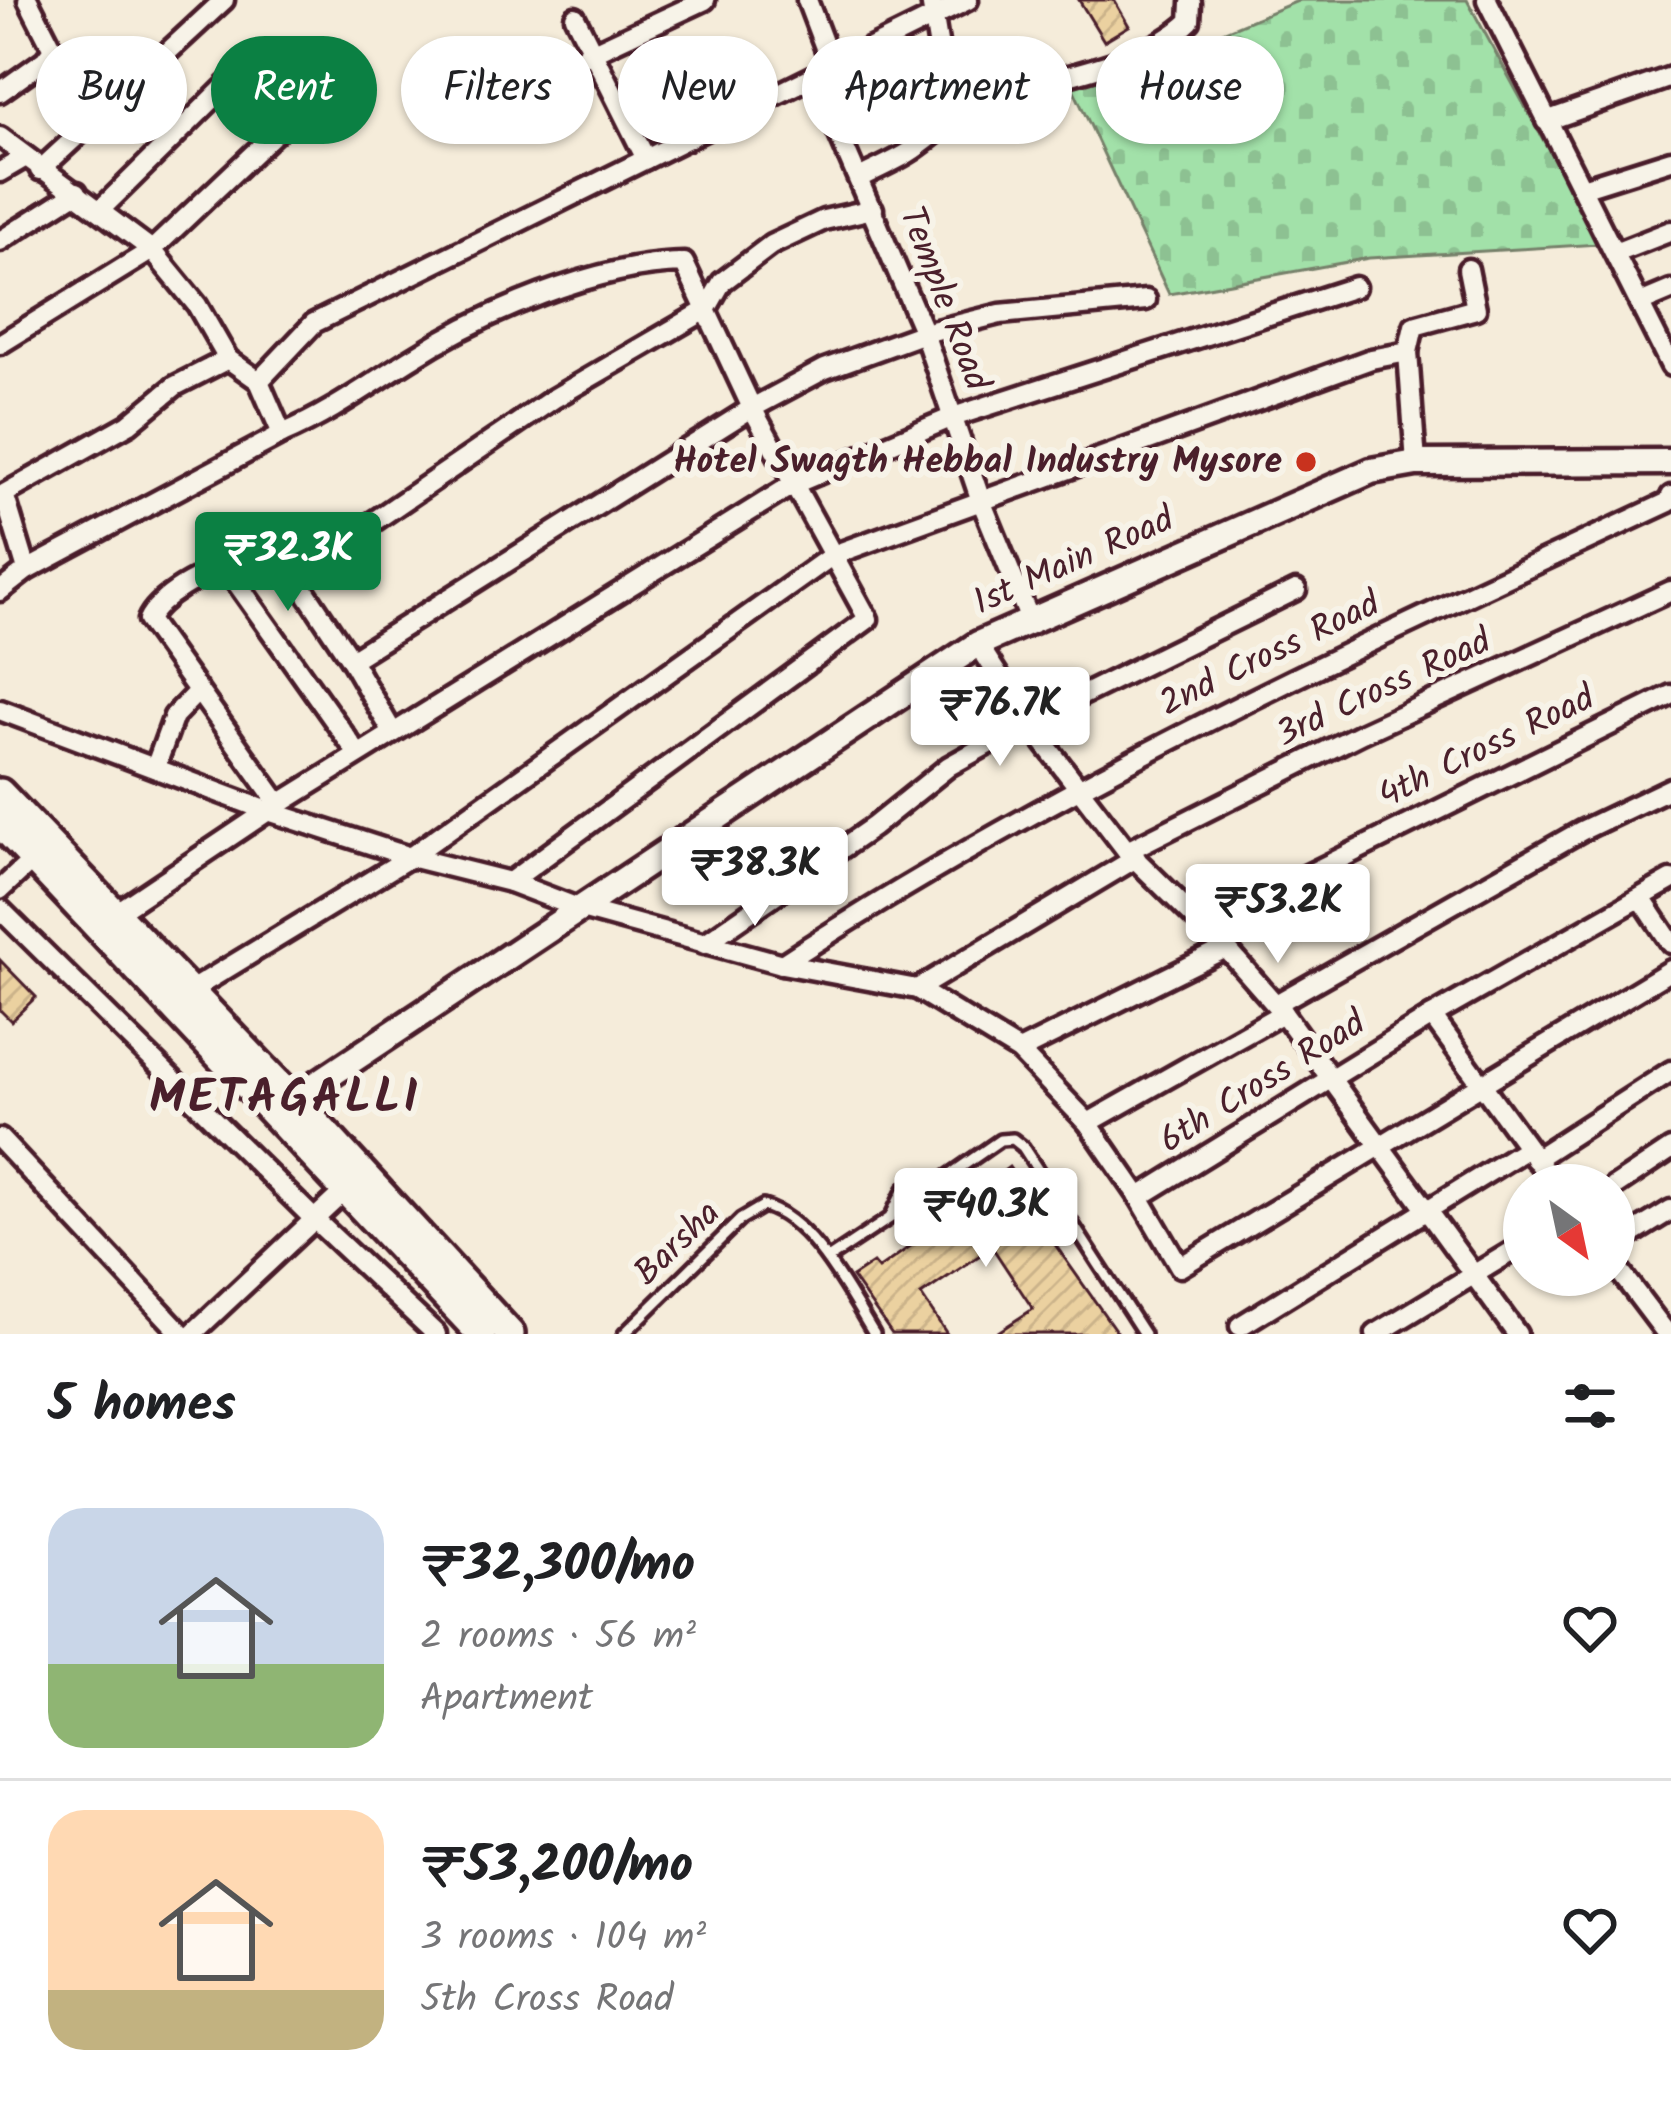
<!DOCTYPE html>
<html lang="en">
<head>
<meta charset="utf-8">
<style>
  body { margin:0; font-family:Kalam,sans-serif; background:#f6f6f6; color:#202124; height:100vh; display:flex; flex-direction:column; font-size:45px; white-space:nowrap }
  * { box-sizing:border-box; margin:0 }
  p { font-size:39px; color:#757577 }
  .icon { flex:none; width:66px; height:66px; fill:none; stroke:currentColor; stroke-width:2; stroke-linecap:round; stroke-linejoin:round }
  .map { position:relative; height:1334px; overflow:hidden }
  .side { display:flex; flex-direction:column; background:#fff; flex:1 }
  .side>* { flex:none }
  .hud { position:absolute; left:36px; top:36px; width:1599px; height:108px; display:flex; gap:24px }
  .needle { width:78px; rotate:147deg }
  .fabs { position:absolute; left:1503px; top:1164px; display:grid; gap:24px }
  .fabs a { display:grid; place-items:center; width:132px; height:132px; border-radius:50%; background:#fff; box-shadow:0 3px 9px #0004; font-size:60px }
  .price { position:absolute; translate:-50% -102px; padding:0 27px; border-radius:12px; background:#fff; color:#222; font-size:39px; line-height:78px; filter:drop-shadow(0 3px 6px #0008) }
  .price::after { content:''; position:absolute; left:50%; top:72px; width:36px; height:27px; margin-left:-18px; background:inherit; clip-path:polygon(0 0,100% 0,50% 100%) }
  .price.selected { background:#0b8043; color:#fff }
  ul { padding:0; list-style:none }
  li { display:flex; align-items:center; gap:36px; height:300px; padding:0 48px }
  li+li { border-top:3px solid #e0e0e0 }
  li span { display:grid; place-items:center; flex:none; width:336px; height:240px; border-radius:36px; color:#555 }
  li>.icon { margin-inline-start:auto }
  span .icon { width:144px; height:144px; fill:#fffc; stroke-width:1 }
  li b { font-size:51px }
  h2 { display:flex; justify-content:space-between; align-items:center; height:144px; padding:0 48px; font-size:51px }
  .tag { padding:0 42px; border-radius:54px; background:#fff; box-shadow:0 3px 9px #0004; font-size:42px; line-height:108px }
  .tag.selected { background:#0b8043; color:#fff }
  .map>svg:first-child { display:block }
  .cemetery { fill:url(#cemetery-stones); stroke:#76806a; stroke-width:3 }
  .building { fill:url(#building-hatch); stroke:#4a1f2b; stroke-width:3 }
  .lines { fill:none; stroke-linecap:round; stroke-linejoin:round }
  .service-casing { stroke:#4a1f2b; stroke-width:18 }
  .minor-casing { stroke:#4a1f2b; stroke-width:27 }
  .tertiary-casing { stroke:#4a1f2b; stroke-width:33 }
  .secondary-casing { stroke:#4a1f2b; stroke-width:36 }
  .service { stroke:#f7f3e8; stroke-width:9 }
  .minor { stroke:#f7f3e8; stroke-width:18 }
  .tertiary { stroke:#f7f3e8; stroke-width:24 }
  .secondary { stroke:#f7f3e8; stroke-width:27 }
  .poi-dot { fill:#c8321e; stroke:#f7f3e8; stroke-width:4.5 }
  .labels { text-anchor:middle; dominant-baseline:central; stroke-width:12; stroke-linejoin:round; paint-order:stroke }
  .street-label { font-size:36px; fill:#4a1f2b; stroke:#f7f3e8 }
  .poi-label { font-size:36px; font-weight:bold; fill:#4a1f2b; stroke:#f7f3e8; text-anchor:end }
  .district-label { font-size:48px; font-weight:bold; letter-spacing:3px; fill:#4a1f2b; stroke:#f7f3e8 }
</style>
</head>
<body>
<div class="map">
<svg width="1671" height="1334" viewBox="0 0 1671 1334">
  <defs>
    <pattern id="cemetery-stones" width="16" height="16" patternUnits="userSpaceOnUse" patternTransform="scale(3)"><rect width="16" height="16" fill="#a2e1a9"/><path d="M2 7V4a2 2 0 0 1 4 0v3zM10 15v-3a2 2 0 0 1 4 0v3z" fill="#8dc192"/></pattern>
    <pattern id="building-hatch" width="6" height="6" patternUnits="userSpaceOnUse" patternTransform="scale(3)"><rect width="6" height="6" fill="#ebd1a0"/><path d="M-1 1l2-2M0 6l6-6M5 7l2-2" fill="none" stroke="#cbb38a"/></pattern>
  </defs>
  <rect width="100%" height="100%" fill="#f5ecda"/>
  <filter id="ink" filterUnits="userSpaceOnUse"><feTurbulence type="fractalNoise" baseFrequency=".00833" numOctaves="2"/><feDisplacementMap in="SourceGraphic" scale="24" xChannelSelector="R" yChannelSelector="G"/><feConvolveMatrix kernelMatrix="1 2 1 2 8 2 1 2 1" color-interpolation-filters="sRGB"/></filter>
  <g filter="url(#ink)">
    <polygon class="cemetery" points="1300,0 1467,0 1600,244 1369,258 1169,294 1070,82 1218,34"/>
    <g class="building">
      <polygon points="1079,0 1114,0 1129,26 1104,41"/>
      <polygon points="0,960 36,997 11,1021 0,1010"/>
      <polygon points="1009,1167 1024,1188 1018,1192 1118,1334 995,1334 1033,1309 992,1247 921,1295 947,1334 892,1334 852,1277 873,1263 878,1269 992,1189 987,1183"/>
    </g>
    <g class="lines">
      <defs>
        <g id="service">
          <polyline points="828,1259 890,1218 904,1189 911,1184 923,1180 938,1183 1000,1140 1013,1139 1023,1147 1144,1334"/>
          <path d="M624,1334L741,1219L763,1206C812,1219 849,1294 874,1334"/>
        </g>
        <g id="minor">
          <polyline points="807,0 832,66 831,116 924,333 980,498 1030,620"/>
          <polyline points="931,0 941,61 968,110"/>
          <polyline points="1487,0 1671,366"/>
          <polyline points="575,17 646,159"/>
          <polyline points="0,92 45,60 53,49 28,0"/>
          <polyline points="454,117 705,0"/>
          <polyline points="1546,121 1671,77"/>
          <polyline points="0,137 152,250 197,305 228,359"/>
          <polyline points="40,170 224,0"/>
          <polyline points="0,172 24,158"/>
          <path d="M859,178C875,170 893,162 908,153C929,140 947,121 969,110C1036,74 1136,73 1190,21L1191,3"/>
          <polyline points="1582,188 1671,160"/>
          <polyline points="100,210 243,69"/>
          <polyline points="0,241 77,192"/>
          <polyline points="1615,253 1671,231"/>
          <polyline points="1640,303 1671,290"/>
          <polyline points="0,344 152,250 330,81"/>
          <polyline points="1408,352 1414,326 1476,309 1468,269"/>
          <path d="M282,434C329,414 366,387 409,360C482,313 597,264 684,263L752,408L868,619L510,882"/>
          <polyline points="27,570 4,494 129,424 175,386 228,359 259,381"/>
          <polyline points="0,591 27,570 282,434 259,381 314,323 968,0"/>
          <polyline points="978,644 1028,722 1127,851 1226,948 1283,1013 1517,1334"/>
          <polyline points="351,660 299,582 298,575 304,569 553,399 706,310 722,282 771,245 824,220 873,209"/>
          <polyline points="0,710 268,811 410,857 510,882 578,908 782,964 917,989 1019,1051 1088,1123 1139,1197 1180,1267 1671,970"/>
          <polyline points="393,733 351,660 752,408 825,369 924,333 1000,314 1146,300"/>
          <polyline points="155,768 174,716 198,691"/>
          <path d="M279,804L148,620C157,599 204,569 227,572L234,579L358,754"/>
          <polyline points="1127,851 1362,733 1671,591"/>
          <polyline points="0,890 42,851"/>
          <polyline points="1641,898 1671,943"/>
          <polyline points="0,909 314,1219 436,1334"/>
          <polyline points="116,913 268,811 792,485 953,417 1355,287"/>
          <polyline points="1204,926 1671,695"/>
          <polyline points="704,944 873,827 949,766 1028,722 1296,590"/>
          <path d="M782,964C1061,781 1366,643 1669,502L1671,496"/>
          <polyline points="917,989 1136,858"/>
          <polyline points="188,992 410,857 833,555 1371,359 1408,352 1416,463"/>
          <polyline points="1276,1004 1581,831 1671,788"/>
          <polyline points="1432,1016 1555,1185"/>
          <polyline points="1019,1051 1226,948"/>
          <polyline points="1088,1123 1283,1013"/>
          <polyline points="0,1139 182,1334"/>
          <polyline points="1535,1159 1671,1071"/>
          <polyline points="1614,1187 1671,1149"/>
          <polyline points="1139,1197 1432,1016 1671,880"/>
          <polyline points="1614,1245 1671,1210"/>
          <polyline points="1614,1264 1667,1334"/>
          <polyline points="1240,1326 1526,1149"/>
          <polyline points="192,1334 354,1182"/>
          <polyline points="1376,1334 1524,1244"/>
        </g>
        <polyline id="tertiary" points="279,1109 978,644 1371,471 1416,463 1671,462"/>
        <g id="secondary">
          <polyline points="0,793 327,1135 510,1334"/>
          <polyline points="0,823 481,1334"/>
        </g>
      </defs>
      <use href="#service" class="service-casing"/>
      <use href="#minor" class="minor-casing"/>
      <use href="#tertiary" class="tertiary-casing"/>
      <use href="#secondary" class="secondary-casing"/>
      <use href="#service" class="service"/>
      <use href="#minor" class="minor"/>
      <use href="#tertiary" class="tertiary"/>
      <use href="#secondary" class="secondary"/>
    </g>
  </g>
  <circle class="poi-dot" cx="1306" cy="462" r="12"/>
  <g class="labels">
    <g class="street-label">
      <text transform="translate(943 299) rotate(69)">Temple Road</text>
      <text transform="translate(1074 562) rotate(-24)">1st Main Road</text>
      <text transform="translate(1270 655) rotate(-26)">2nd Cross Road</text>
      <text transform="translate(1384 689) rotate(-25)">3rd Cross Road</text>
      <text transform="translate(1487 748) rotate(-26)">4th Cross Road</text>
      <text transform="translate(1263 1083) rotate(-32)">6th Cross Road</text>
      <text transform="translate(678 1244) rotate(-44)">Barsha</text>
    </g>
    <g class="poi-label">
      <text x="1282" y="462">Hotel Swagth Hebbal Industry Mysore</text>
    </g>
    <g class="district-label">
      <text x="285" y="1099">METAGALLI</text>
    </g>
  </g>
</svg>
<div class="fabs">
<a><svg class="needle" viewBox="-14 -14 28 28"><path d="M0-13l5 13h-10z" fill="#e53935"/><path d="M0 13l5-13h-10z" fill="#757577"/></svg></a>
</div>
<b class="price selected" style="left:288px;top:614px">₹32.3K</b>
<b class="price" style="left:1000px;top:769px">₹76.7K</b>
<b class="price" style="left:755px;top:929px">₹38.3K</b>
<b class="price" style="left:1278px;top:966px">₹53.2K</b>
<b class="price" style="left:986px;top:1270px">₹40.3K</b>
<div class="hud">
<a class="tag">Buy</a>
<a class="tag selected">Rent</a>
<a class="tag">Filters</a>
<a class="tag">New</a>
<a class="tag">Apartment</a>
<a class="tag">House</a>
</div>
</div>
<section class="side">
<h2>5 homes<svg class="icon" aria-label="filters" viewBox="0 0 24 24"><path d="M4 7h16M4 17h16"/><circle cx="9" cy="7" r="2"/><circle cx="15" cy="17" r="2"/></svg></h2>
<ul>
<li><span style="background:linear-gradient(#c9d6e8 65%,#8fb573 0)"><svg class="icon" aria-label="home" viewBox="0 0 24 24"><path d="M3 11l9-7 9 7M6 9v11h12V9"/></svg></span><div><b>₹32,300/mo</b><p>2 rooms · 56 m²</p><p>Apartment</p></div><svg class="icon" aria-label="heart" viewBox="0 0 24 24"><path d="M12 20l-8-8c-3-5 5-10 8-4 3-6 11-1 8 4z"/></svg></li>
<li><span style="background:linear-gradient(#ffd9b3 75%,#c2b280 0)"><svg class="icon" aria-label="home" viewBox="0 0 24 24"><path d="M3 11l9-7 9 7M6 9v11h12V9"/></svg></span><div><b>₹53,200/mo</b><p>3 rooms · 104 m²</p><p>5th Cross Road</p></div><svg class="icon" aria-label="heart" viewBox="0 0 24 24"><path d="M12 20l-8-8c-3-5 5-10 8-4 3-6 11-1 8 4z"/></svg></li>
</ul>
</section>
</body>
</html>
